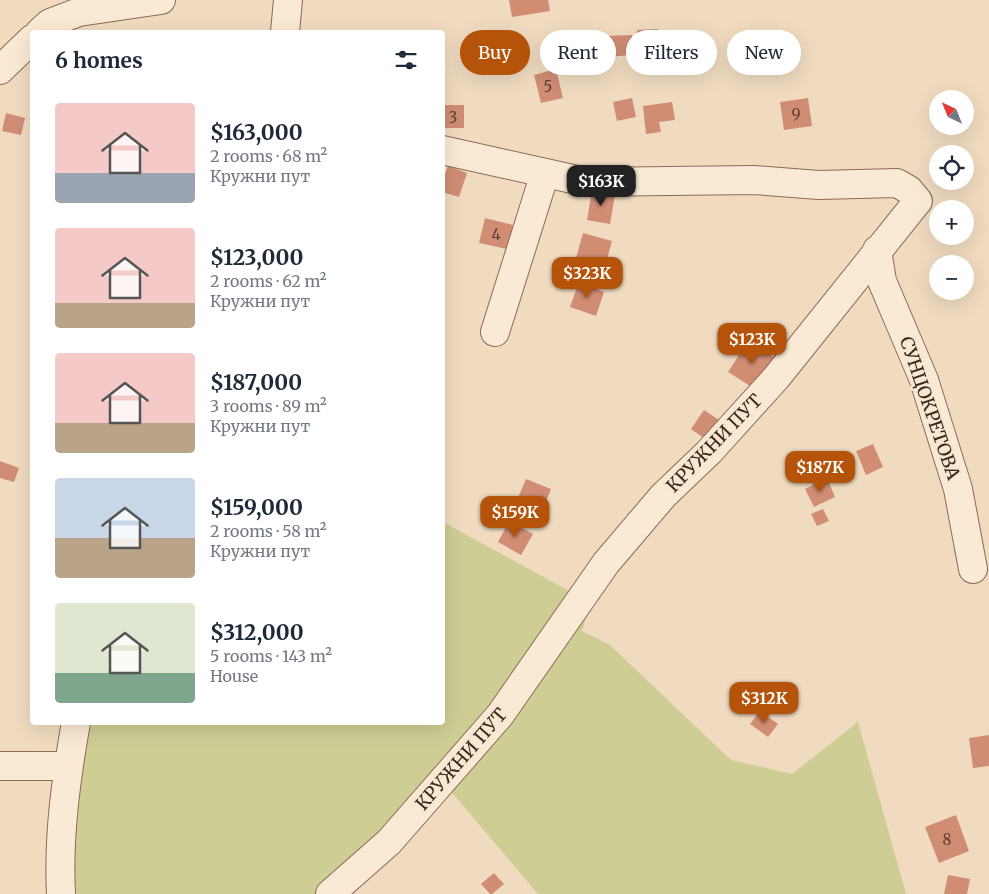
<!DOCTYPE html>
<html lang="en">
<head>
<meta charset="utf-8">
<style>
  body { margin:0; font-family:Merriweather,serif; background:#f6f6f7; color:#1f2937; height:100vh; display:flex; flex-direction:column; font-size:19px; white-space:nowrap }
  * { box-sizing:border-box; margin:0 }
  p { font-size:16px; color:#747a83 }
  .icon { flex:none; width:28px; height:28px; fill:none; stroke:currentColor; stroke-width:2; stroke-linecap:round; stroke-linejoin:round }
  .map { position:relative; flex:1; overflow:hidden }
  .side { position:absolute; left:30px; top:30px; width:415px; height:695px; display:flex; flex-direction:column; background:#fff; border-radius:5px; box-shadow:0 5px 20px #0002 }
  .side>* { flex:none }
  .hud { position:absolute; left:460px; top:30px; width:454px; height:45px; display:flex; gap:10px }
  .needle { width:32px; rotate:317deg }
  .tools { position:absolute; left:929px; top:90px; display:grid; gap:10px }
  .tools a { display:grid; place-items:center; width:45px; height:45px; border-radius:50%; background:#fff; box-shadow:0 5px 20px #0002; font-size:25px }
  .price { position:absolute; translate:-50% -42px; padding:0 11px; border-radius:10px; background:#b45309; color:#fff; font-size:16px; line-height:32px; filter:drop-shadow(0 1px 2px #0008) }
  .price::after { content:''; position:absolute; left:50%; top:30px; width:15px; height:11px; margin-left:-8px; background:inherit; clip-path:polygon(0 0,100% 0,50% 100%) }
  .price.current { background:#222; color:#fff }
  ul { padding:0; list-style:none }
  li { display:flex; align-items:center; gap:15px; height:125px; padding:0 25px }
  li span { display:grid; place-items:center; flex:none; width:140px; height:100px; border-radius:5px; color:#555 }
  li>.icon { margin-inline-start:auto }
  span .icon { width:60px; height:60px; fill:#fffc; stroke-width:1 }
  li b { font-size:21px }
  h2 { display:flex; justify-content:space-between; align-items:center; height:60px; padding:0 25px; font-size:21px }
  .pill { padding:0 18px; border-radius:22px; background:#fff; box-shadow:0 5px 20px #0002; font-size:18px; line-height:45px }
  .pill.current { background:#b45309; color:#fff }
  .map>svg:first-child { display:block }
  .green { fill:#cecd94 }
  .building { fill:#d08d74 }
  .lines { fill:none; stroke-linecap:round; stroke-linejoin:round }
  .minor-casing { stroke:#8a6b57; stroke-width:30 }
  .minor { stroke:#fae9d4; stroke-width:28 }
  .labels { text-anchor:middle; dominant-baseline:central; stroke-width:5; stroke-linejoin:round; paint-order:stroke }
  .number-label { font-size:15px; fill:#5f4032 }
  .street-label { font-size:18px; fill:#39261c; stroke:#f7e6d0 }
</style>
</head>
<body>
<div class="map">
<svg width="989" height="894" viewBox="0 0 989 894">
  <rect width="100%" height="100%" fill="#f0dbc0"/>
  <polygon class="green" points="443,522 591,603 582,631 610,645 731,760 792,774 858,722 906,894 538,894 449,789 349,894 61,894 86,723 442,722"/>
  <g class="building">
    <polygon points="509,0 548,0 550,11 512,17"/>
    <polygon points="658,29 659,44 638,45 637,30"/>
    <polygon points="745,34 750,47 735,53 730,40"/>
    <polygon points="632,35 633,55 605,57 604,36"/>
    <polygon points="556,69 563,98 541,103 534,75"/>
    <polygon points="632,98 636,117 617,121 613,102"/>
    <polygon points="808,98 812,126 784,130 780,102"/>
    <polygon points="672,102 675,120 659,122 661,132 646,134 643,106"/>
    <rect x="442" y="105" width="22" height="23"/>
    <polygon points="6,113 25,118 21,135 2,131"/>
    <polygon points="448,166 467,173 459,197 442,192 442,182"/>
    <polygon points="592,190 615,195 610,224 587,220"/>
    <polygon points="485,218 513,225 507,249 479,243"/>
    <polygon points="583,233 612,241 604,270 575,262"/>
    <polygon points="579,282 604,292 596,316 570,307"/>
    <polygon points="748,341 775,358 755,389 728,372"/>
    <polygon points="704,410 725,424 711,443 691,429"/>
    <polygon points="873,444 883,467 866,475 856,451"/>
    <polygon points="0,461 19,468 14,482 0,478"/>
    <polygon points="827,478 835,497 814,507 805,489"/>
    <polygon points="526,479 551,489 538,521 513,510"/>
    <polygon points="823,509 829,521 817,526 811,514"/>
    <polygon points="509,521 533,534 521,555 498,542"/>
    <polygon points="760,711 778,724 768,737 750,724"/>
    <polygon points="989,735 989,766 973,768 969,738"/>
    <polygon points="956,815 969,851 939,863 925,827"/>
    <polygon points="494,873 504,884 492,894 490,894 481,884"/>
    <polygon points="948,875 970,879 967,894 944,894"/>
  </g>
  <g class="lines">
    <defs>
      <g id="minor">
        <polyline points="40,32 50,23 79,12 161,0"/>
        <polyline points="285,32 288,0"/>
        <polyline points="0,70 32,39"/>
        <polyline points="877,250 882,281 924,380 958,489 973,569"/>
        <polyline points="495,332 545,173"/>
        <polyline points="0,766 68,766"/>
        <path d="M61,894C58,837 66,779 76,722"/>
        <polyline points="330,894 389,842 500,715 606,563 663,496 709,452 776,378 918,201 909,190 897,183 819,185 754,180 586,182 442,150"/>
      </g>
    </defs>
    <use href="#minor" class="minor-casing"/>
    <use href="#minor" class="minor"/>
  </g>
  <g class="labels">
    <g class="number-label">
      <text x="548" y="86">5</text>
      <text x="796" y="114">9</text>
      <text x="453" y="117">3</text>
      <text x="496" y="234">4</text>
      <text x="947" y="839">8</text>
    </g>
    <g class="street-label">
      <text transform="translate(930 408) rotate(71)">СУНЦОКРЕТОВА</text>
      <text transform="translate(714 443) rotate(-46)">КРУЖНИ ПУТ</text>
      <text transform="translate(461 759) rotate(-49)">КРУЖНИ ПУТ</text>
    </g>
  </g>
</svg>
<div class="tools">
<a><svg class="needle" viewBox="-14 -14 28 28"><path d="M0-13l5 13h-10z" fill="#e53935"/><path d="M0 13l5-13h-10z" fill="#747a83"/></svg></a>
<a><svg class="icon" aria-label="locate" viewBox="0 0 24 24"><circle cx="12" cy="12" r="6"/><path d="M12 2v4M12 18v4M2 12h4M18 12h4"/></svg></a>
<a>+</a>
<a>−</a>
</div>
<b class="price current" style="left:601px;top:207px">$163K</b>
<b class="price" style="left:587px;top:299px">$323K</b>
<b class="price" style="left:752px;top:365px">$123K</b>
<b class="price" style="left:820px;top:493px">$187K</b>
<b class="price" style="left:515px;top:538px">$159K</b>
<b class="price" style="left:764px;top:724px">$312K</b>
<div class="hud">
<a class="pill current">Buy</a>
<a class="pill">Rent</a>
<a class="pill">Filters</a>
<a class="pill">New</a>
</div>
<section class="side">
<h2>6 homes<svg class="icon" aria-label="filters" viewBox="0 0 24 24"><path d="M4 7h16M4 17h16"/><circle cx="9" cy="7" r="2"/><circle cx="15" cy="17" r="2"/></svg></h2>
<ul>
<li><span style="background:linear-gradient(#f6c9c9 70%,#9aa5b1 0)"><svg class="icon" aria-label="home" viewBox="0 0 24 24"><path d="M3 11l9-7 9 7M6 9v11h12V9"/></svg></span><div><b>$163,000</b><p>2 rooms · 68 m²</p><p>Кружни пут</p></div></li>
<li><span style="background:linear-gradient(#f6c9c9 75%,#b9a48a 0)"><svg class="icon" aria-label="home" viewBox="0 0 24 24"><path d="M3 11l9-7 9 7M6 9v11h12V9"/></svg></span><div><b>$123,000</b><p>2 rooms · 62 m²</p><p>Кружни пут</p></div></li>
<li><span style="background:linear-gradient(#f6c9c9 70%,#b9a48a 0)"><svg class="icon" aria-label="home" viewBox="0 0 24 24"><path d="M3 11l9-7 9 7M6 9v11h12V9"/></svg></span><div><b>$187,000</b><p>3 rooms · 89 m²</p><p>Кружни пут</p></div></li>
<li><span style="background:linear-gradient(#c9d6e8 60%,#b9a48a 0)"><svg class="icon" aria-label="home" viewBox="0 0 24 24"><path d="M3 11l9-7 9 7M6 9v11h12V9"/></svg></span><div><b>$159,000</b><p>2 rooms · 58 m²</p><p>Кружни пут</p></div></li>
<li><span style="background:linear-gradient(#dfe7d0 70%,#7fa58c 0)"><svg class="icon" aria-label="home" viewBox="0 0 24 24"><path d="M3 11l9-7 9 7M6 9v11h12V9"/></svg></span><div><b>$312,000</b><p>5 rooms · 143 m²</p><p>House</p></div></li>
</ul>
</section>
</div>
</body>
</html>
